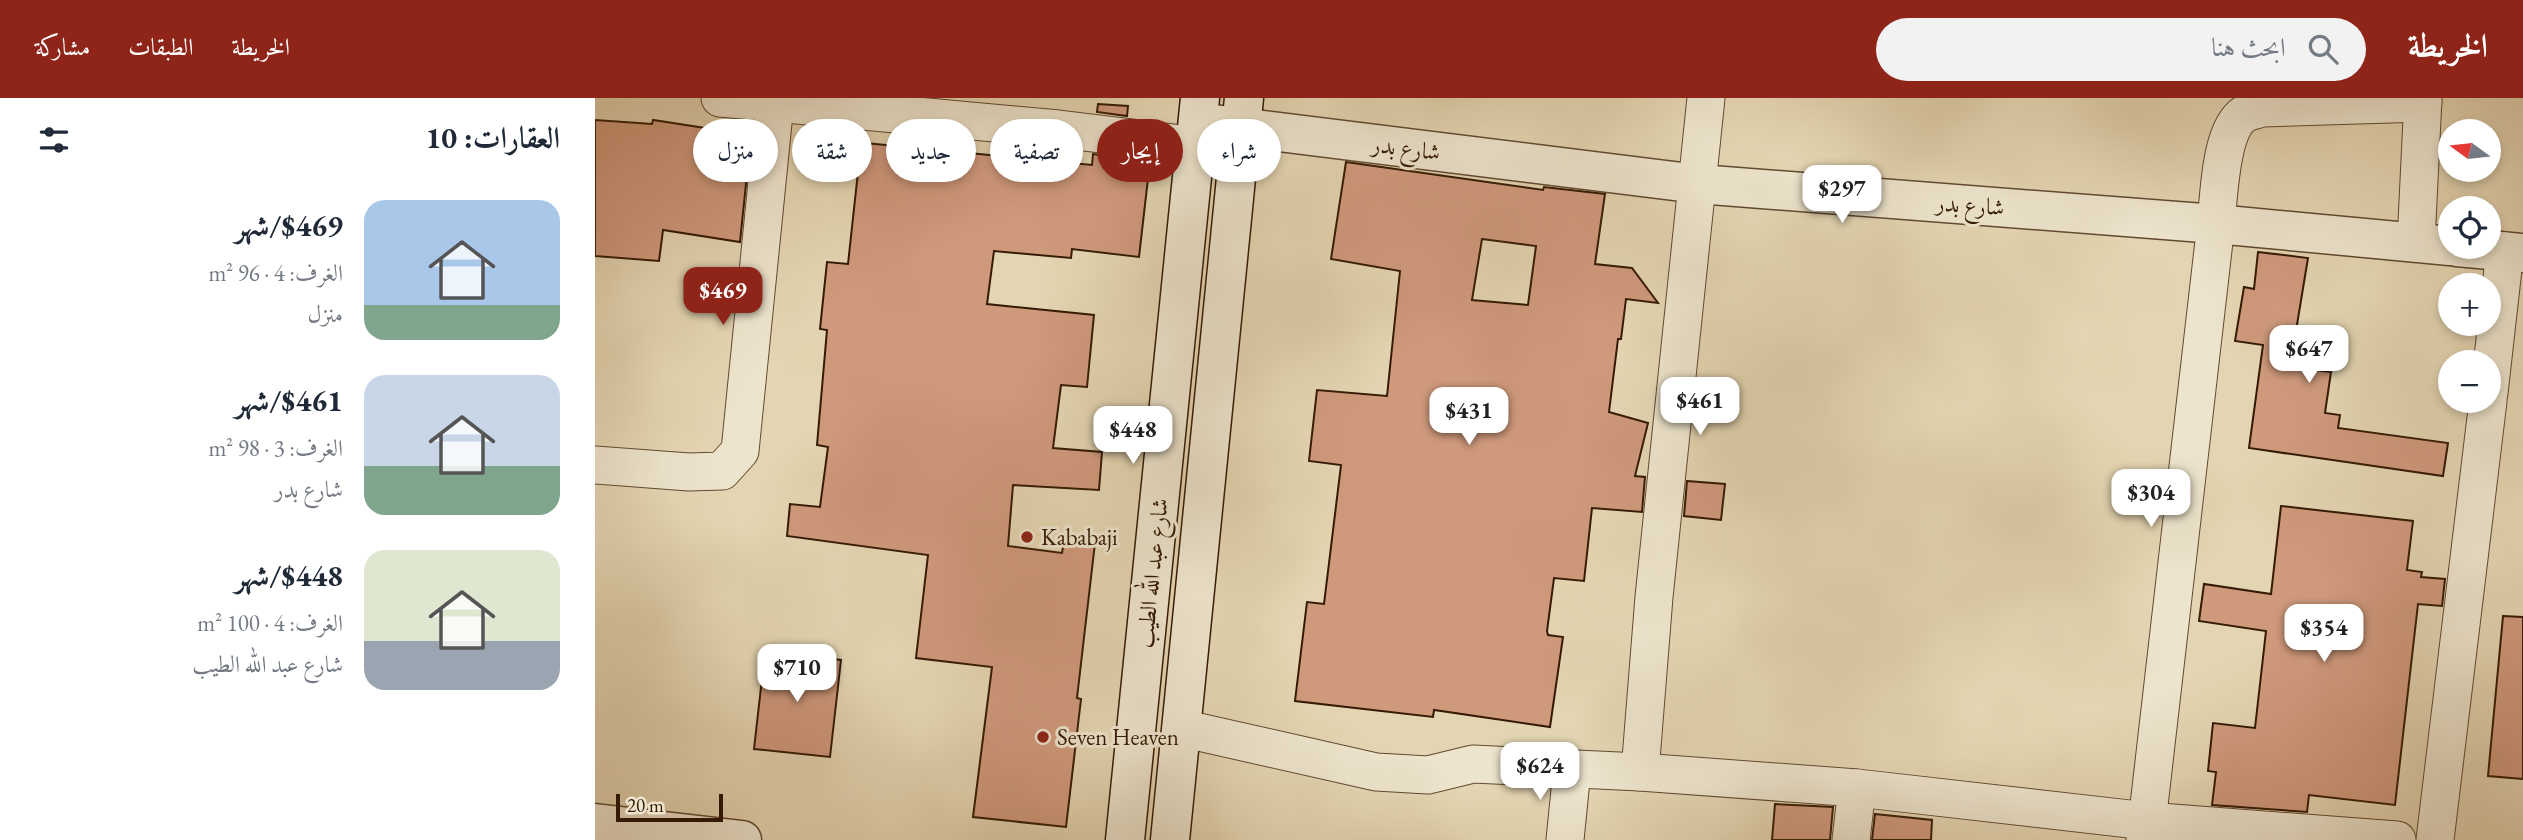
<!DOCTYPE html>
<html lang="ar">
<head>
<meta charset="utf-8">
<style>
  body { margin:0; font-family:"EB Garamond",Amiri,serif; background:#f2f2f3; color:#1f2937; direction:rtl; height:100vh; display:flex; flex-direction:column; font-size:26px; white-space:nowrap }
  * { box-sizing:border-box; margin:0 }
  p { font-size:23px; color:#747a83 }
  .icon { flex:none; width:38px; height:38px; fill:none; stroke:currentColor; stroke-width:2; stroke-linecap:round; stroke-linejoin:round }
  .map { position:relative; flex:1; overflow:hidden; direction:ltr }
  .sheet { display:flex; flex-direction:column; background:#fff; width:595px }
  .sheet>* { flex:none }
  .guide { position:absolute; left:21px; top:21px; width:665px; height:63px; direction:rtl; display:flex; gap:14px }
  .needle { width:46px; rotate:285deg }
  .buttons { position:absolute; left:1843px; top:21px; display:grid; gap:14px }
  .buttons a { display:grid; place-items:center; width:63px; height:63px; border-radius:50%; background:#fff; box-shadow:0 4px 10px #0003; font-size:35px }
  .scale { position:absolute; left:21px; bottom:18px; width:107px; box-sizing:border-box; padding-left:7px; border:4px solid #351a04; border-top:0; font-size:19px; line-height:24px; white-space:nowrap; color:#351a04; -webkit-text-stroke:5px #ede4cd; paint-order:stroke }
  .price { position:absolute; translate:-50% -60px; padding:0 16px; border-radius:14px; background:#fff; color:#222; font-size:23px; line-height:46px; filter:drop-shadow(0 2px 4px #0008) }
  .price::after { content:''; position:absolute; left:50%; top:42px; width:21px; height:16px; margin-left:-10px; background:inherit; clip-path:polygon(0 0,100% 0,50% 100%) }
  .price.selected { background:#8f2418; color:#fff }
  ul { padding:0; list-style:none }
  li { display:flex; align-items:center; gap:21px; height:175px; padding:0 35px }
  li span { display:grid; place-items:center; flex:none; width:196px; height:140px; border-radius:21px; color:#555 }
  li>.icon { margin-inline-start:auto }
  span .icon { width:84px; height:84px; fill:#fffc; stroke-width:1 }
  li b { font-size:30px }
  h2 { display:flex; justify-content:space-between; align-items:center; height:84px; padding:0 35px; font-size:30px }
  .pill { padding:0 24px; border-radius:32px; background:#fff; box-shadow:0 4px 10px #0003; font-size:24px; line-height:63px }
  .pill.selected { background:#8f2418; color:#fff }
  header { display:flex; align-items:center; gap:42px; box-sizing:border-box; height:98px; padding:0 35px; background:#8f2418; color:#fff }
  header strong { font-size:33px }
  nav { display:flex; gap:38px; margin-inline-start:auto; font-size:24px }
  .search { width:490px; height:63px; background:#f2f2f3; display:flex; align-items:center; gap:18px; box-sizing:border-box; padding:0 24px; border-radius:38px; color:#747a83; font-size:26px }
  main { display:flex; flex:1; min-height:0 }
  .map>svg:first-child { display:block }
  .building { fill:#cf997c; stroke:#351a04; stroke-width:2; fill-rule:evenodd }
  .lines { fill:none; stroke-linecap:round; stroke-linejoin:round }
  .minor-casing { stroke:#614930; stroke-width:39 }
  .tertiary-casing { stroke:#614930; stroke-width:41 }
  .secondary-casing { stroke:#351a04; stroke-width:41 }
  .minor { stroke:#ede4cd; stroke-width:37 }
  .tertiary { stroke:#ede4cd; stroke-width:38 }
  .secondary { stroke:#ede4cd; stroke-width:38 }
  .poi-dot { fill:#8f2418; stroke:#ede4cd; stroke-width:2.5 }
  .labels { text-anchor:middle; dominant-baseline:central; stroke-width:6; stroke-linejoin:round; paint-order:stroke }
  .street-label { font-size:23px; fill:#351a04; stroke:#ede4cd }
  .poi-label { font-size:23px; fill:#351a04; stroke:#ede4cd; text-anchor:start }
</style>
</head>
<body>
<header>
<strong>الخريطة</strong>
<div class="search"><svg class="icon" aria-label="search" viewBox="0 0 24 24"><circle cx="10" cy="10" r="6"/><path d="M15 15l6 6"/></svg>ابحث هنا</div>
<nav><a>الخريطة</a><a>الطبقات</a><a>مشاركة</a></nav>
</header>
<main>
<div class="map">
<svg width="1928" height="742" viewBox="0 0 1928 742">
  <rect width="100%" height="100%" fill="#e4d5b2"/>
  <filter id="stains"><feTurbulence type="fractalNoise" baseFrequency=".00286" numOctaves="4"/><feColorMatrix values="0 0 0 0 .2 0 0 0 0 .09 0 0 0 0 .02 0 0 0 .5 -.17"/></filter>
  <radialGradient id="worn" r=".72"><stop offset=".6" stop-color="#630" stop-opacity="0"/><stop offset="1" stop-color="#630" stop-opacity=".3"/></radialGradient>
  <g class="building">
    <polygon points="503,6 533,8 532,18 502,14"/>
    <polygon points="0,22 57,26 58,22 156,37 145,144 68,132 64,163 0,158"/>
    <polygon points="270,45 497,67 498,56 555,63 544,159 477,151 476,160 399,153 392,206 499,217 492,289 466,287 458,350 507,354 504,392 418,387 413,448 467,455 469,443 500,445 482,600 486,601 471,729 378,719 397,569 321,560 333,457 192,438 195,406 225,409 233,349 222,347 232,232 225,231 232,164 253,166 263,74 267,74"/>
    <path d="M751,64L948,92L949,89L1010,96L1000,166L1037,170L1063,205L1031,201L1026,241H1023L1014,314L1053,325L1040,378L1050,379L1047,414L997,410L989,483L959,480L952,533L953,537L968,539L955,629L839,612L838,619L700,603L712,504L729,506L746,367L714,363L722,292L792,298L805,173L736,161ZM887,141L941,148L933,207L877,202Z"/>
    <polygon points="1663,154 1713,160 1695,269 1736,274 1730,315 1745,317 1743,330 1853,345 1848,378 1654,350 1668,247 1640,243 1649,189 1659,191"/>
    <polygon points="1092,383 1130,386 1126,422 1089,418"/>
    <polygon points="1686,408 1818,423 1812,472 1827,474 1826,479 1850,481 1847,508 1823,506 1800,707 1714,697 1712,714 1617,707 1621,674 1613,673 1618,625 1660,630 1671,533 1604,523 1609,486 1676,496"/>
    <polygon points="1908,518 1928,519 1928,681 1893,678"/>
    <polygon points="170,554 246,562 235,659 159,651"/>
    <polygon points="1180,706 1238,709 1235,742 1177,742"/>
    <polygon points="1280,716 1337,722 1336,742 1277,742"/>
  </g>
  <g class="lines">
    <defs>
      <g id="minor">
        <polyline points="125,0 464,31 644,53"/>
        <polyline points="1821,145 1828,0"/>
        <polyline points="1894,295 1910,153"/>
        <polyline points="0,367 94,374 127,373 145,353 180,5"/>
        <polyline points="586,630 781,674 833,677 878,666 1045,674 1262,690 1552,723 1802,742"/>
        <polyline points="1045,674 1059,499 1111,0"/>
        <polyline points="970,742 977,672"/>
        <polyline points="1256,742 1262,690"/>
        <path d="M1550,742L1621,126C1624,98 1625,29 1651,15C1656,13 1662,12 1667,10L1828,5"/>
        <polyline points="1840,742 1893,303"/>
      </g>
      <g id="tertiary">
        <polyline points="603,24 1103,86 1621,126 1855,148"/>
        <polyline points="1862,149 1928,155"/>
        <polyline points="0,725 147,742"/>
      </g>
      <g id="secondary">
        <polyline points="530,742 605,0"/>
        <polyline points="575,742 649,0"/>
      </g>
    </defs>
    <use href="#minor" class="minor-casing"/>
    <use href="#tertiary" class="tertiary-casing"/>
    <use href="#secondary" class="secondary-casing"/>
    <use href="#minor" class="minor"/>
    <use href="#tertiary" class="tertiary"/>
    <use href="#secondary" class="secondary"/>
  </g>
  <g class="poi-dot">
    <circle cx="432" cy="439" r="7"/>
    <circle cx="448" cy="639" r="7"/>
  </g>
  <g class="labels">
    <g class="street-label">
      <text transform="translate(811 50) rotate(7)">شارع بدر</text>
      <text transform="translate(1375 107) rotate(4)">شارع بدر</text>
      <text transform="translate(557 475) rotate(-84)">شارع عبد الله الطيب</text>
    </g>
    <g class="poi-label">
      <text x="446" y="439">Kababaji</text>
      <text x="462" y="639">Seven Heaven</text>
    </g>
  </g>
  <rect width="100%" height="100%" filter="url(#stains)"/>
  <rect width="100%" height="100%" fill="url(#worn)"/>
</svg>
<div class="buttons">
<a><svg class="needle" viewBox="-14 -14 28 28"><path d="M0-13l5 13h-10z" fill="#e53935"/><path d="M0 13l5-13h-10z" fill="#747a83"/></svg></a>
<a><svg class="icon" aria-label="locate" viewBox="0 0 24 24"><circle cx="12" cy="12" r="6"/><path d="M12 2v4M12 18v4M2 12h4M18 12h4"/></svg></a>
<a>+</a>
<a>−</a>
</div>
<div class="scale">20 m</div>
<b class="price" style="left:1247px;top:127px">$297</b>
<b class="price selected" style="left:128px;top:229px">$469</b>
<b class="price" style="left:1714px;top:287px">$647</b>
<b class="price" style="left:1105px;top:339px">$461</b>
<b class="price" style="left:874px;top:349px">$431</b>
<b class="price" style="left:538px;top:368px">$448</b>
<b class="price" style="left:1556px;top:431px">$304</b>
<b class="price" style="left:1729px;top:566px">$354</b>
<b class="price" style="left:202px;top:606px">$710</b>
<b class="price" style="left:945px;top:704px">$624</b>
<div class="guide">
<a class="pill">شراء</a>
<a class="pill selected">إيجار</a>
<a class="pill">تصفية</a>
<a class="pill">جديد</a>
<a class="pill">شقة</a>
<a class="pill">منزل</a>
</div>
</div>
<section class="sheet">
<h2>العقارات: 10<svg class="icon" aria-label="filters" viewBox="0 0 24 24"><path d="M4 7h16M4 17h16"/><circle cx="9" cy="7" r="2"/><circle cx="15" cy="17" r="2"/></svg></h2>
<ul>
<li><span style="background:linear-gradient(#a9c7e8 75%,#7fa58c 0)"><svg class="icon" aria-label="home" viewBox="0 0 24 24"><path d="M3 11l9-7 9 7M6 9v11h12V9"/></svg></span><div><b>$469/شهر</b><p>الغرف: 4 · 96 m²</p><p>منزل</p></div></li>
<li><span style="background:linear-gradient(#c9d6e8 65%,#7fa58c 0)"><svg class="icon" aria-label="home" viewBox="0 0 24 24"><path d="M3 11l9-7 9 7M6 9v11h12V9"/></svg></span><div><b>$461/شهر</b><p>الغرف: 3 · 98 m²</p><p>شارع بدر</p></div></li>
<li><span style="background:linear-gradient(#dfe7d0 65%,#9aa5b1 0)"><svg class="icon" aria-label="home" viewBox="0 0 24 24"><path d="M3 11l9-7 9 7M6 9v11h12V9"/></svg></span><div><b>$448/شهر</b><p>الغرف: 4 · 100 m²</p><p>شارع عبد الله الطيب</p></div></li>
</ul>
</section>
</main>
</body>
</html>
